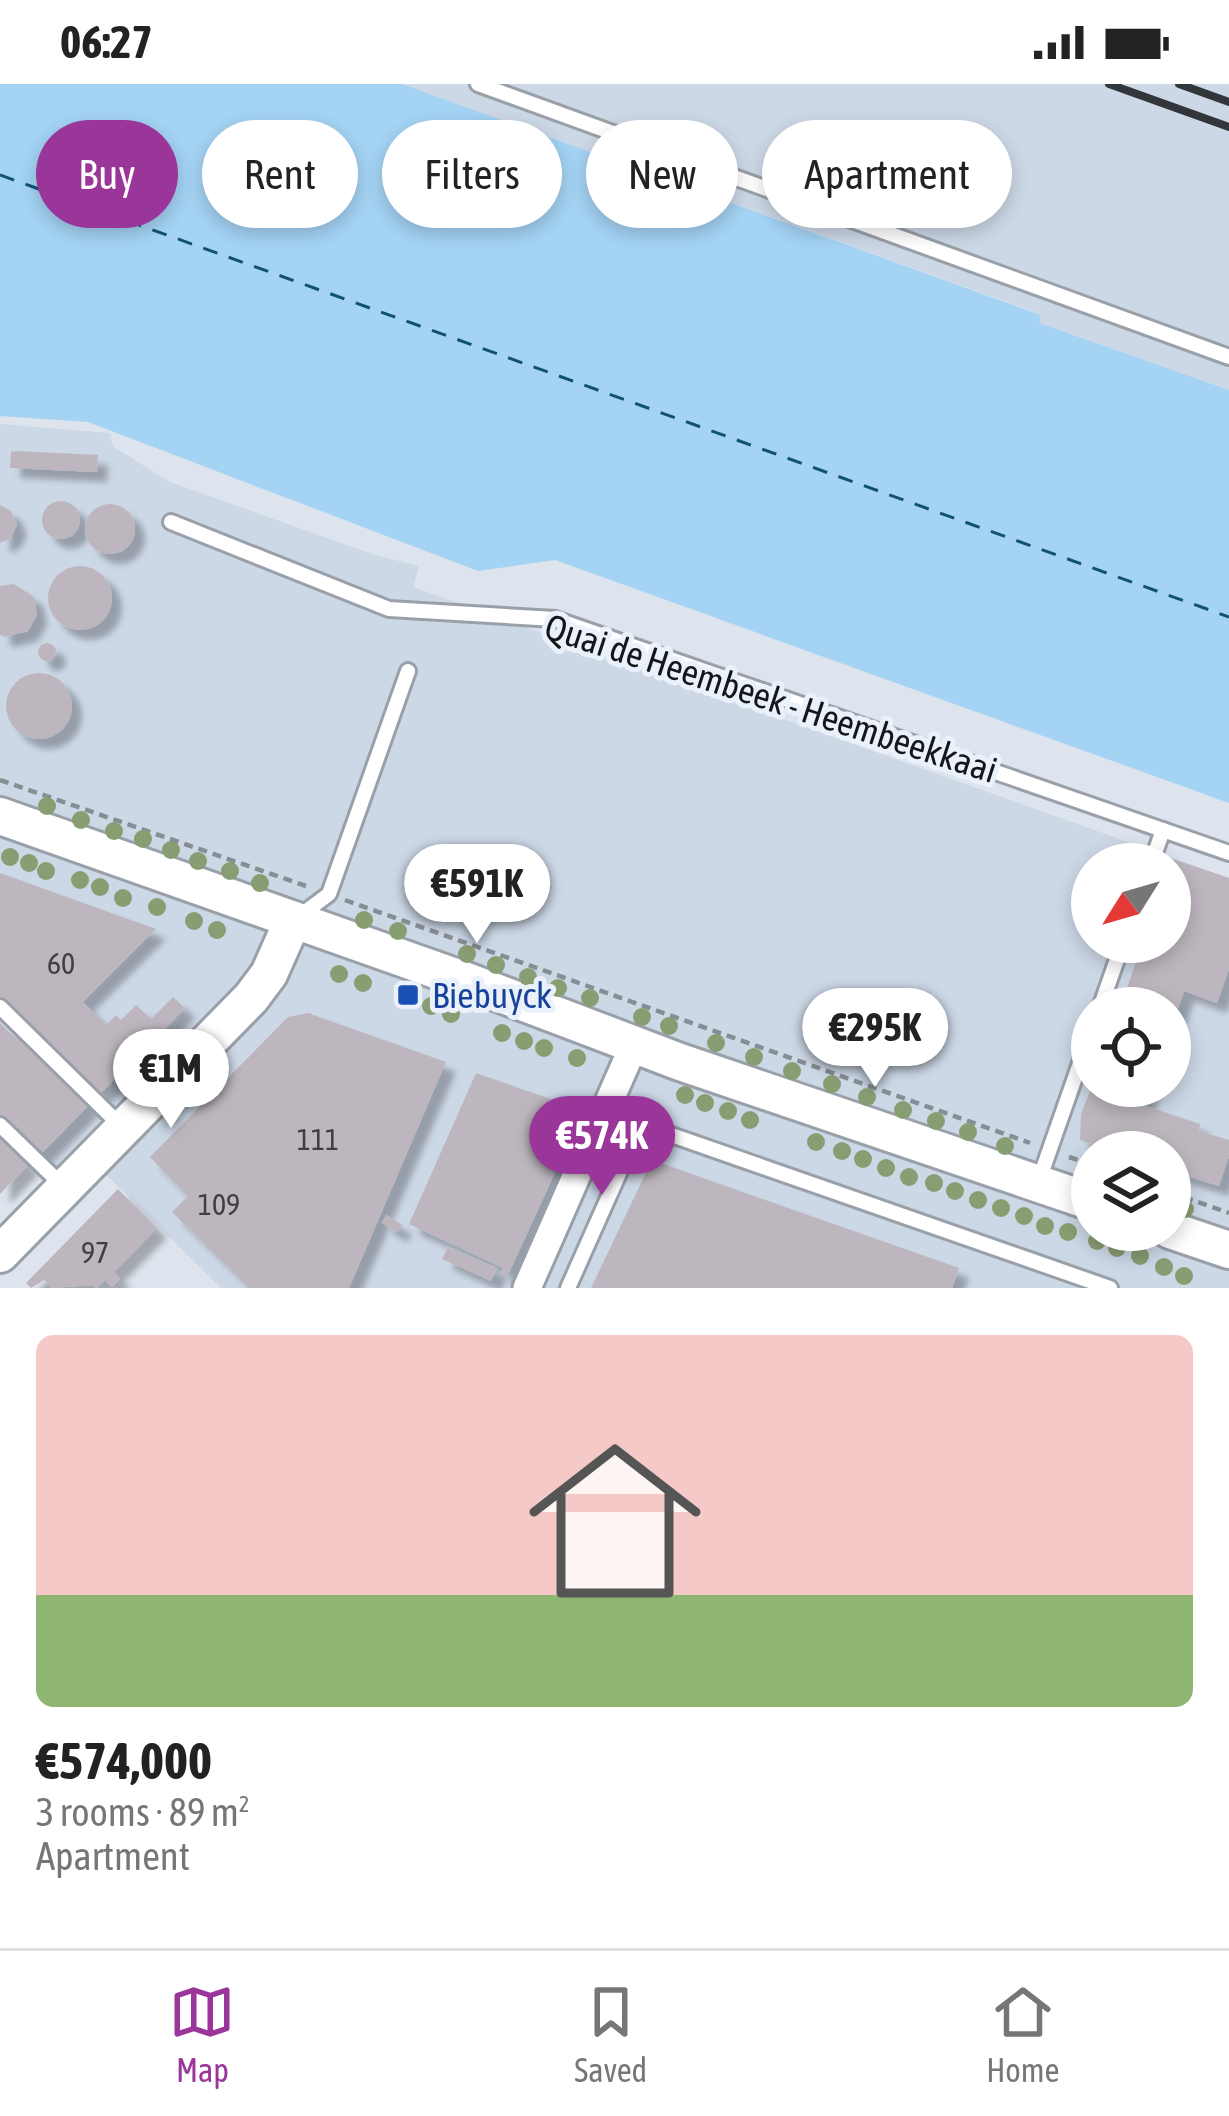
<!DOCTYPE html>
<html lang="en">
<head>
<meta charset="utf-8">
<style>
  body { margin:0; font-family:"Asap Condensed",sans-serif; background:#f6f6f6; color:#222; height:100vh; display:flex; flex-direction:column; font-size:45px; white-space:nowrap }
  * { box-sizing:border-box; margin:0 }
  p { font-size:39px; color:#767676 }
  .icon { flex:none; width:66px; height:66px; fill:none; stroke:currentColor; stroke-width:2; stroke-linecap:round; stroke-linejoin:round }
  .map { position:relative; height:1204px; overflow:hidden }
  .side { display:flex; flex-direction:column; background:#fff; flex:1 }
  .side>* { flex:none }
  .top-card { position:absolute; left:36px; top:36px; width:1158px; height:108px; display:flex; gap:24px }
  .needle { width:78px; rotate:233deg }
  .tools { position:absolute; left:1071px; top:759px; display:grid; gap:24px }
  .tools a { display:grid; place-items:center; width:120px; height:120px; border-radius:50%; background:#fff; box-shadow:0 6px 18px #0003; font-size:60px }
  .price { position:absolute; translate:-50% -102px; padding:0 27px; border-radius:42px; background:#fff; color:#222; font-size:39px; line-height:78px; filter:drop-shadow(0 3px 6px #0008) }
  .price::after { content:''; position:absolute; left:50%; top:72px; width:36px; height:27px; margin-left:-18px; background:inherit; clip-path:polygon(0 0,100% 0,50% 100%) }
  .price.current { background:#9a359a; color:#fff }
  ul { padding:0; list-style:none }
  li { display:grid; align-content:center; gap:24px; height:636px; padding:0 36px }
  li span { display:grid; place-items:center; height:372px; border-radius:18px; color:#555 }
  li>.icon { margin-inline-start:auto }
  span .icon { width:216px; height:216px; fill:#fffc; stroke-width:1 }
  li b { font-size:51px }
  .tag { padding:0 42px; border-radius:54px; background:#fff; box-shadow:0 6px 18px #0003; font-size:42px; line-height:108px }
  .tag.current { background:#9a359a; color:#fff }
  .status { display:flex; justify-content:space-between; align-items:center; height:84px; padding:0 60px; background:#fff; direction:ltr }
  .status svg { height:33px; fill:currentColor }
  .tabs { display:flex; justify-content:space-around; align-items:center; height:168px; border-top:3px solid #e0e0e0; background:#fff; font-size:33px; color:#767676 }
  .tabs a { display:grid; justify-items:center; gap:6px }
  .tabs .current { color:#9a359a }
  .map>svg:first-child { display:block }
  .built { fill:#cdd8e7; fill-rule:evenodd }
  .water { fill:#a4d3f4 }
  .lines { fill:none; stroke-linecap:round; stroke-linejoin:round }
  .ferry { stroke:#115175; stroke-width:3; stroke-dasharray:15 12; stroke-linecap:butt }
  .building { fill:#bdb6be; filter:url(#shadow) }
  .lane-casing { stroke:#9aa0a9; stroke-width:20 }
  .street-casing { stroke:#9aa0a9; stroke-width:33 }
  .secondary-casing { stroke:#9aa0a9; stroke-width:42 }
  .path { stroke:#878d93; stroke-width:4.5; stroke-dasharray:9 6; stroke-linecap:butt }
  .lane { stroke:#fff; stroke-width:14 }
  .street { stroke:#fff; stroke-width:27 }
  .secondary { stroke:#fff; stroke-width:36 }
  .rail { stroke:#32363a; stroke-width:8 }
  .tree { fill:#899d72 }
  .transit-dot { fill:#1a4fb4; stroke:#ebf1fb; stroke-width:4.5 }
  .labels { text-anchor:middle; dominant-baseline:central; stroke-width:10; stroke-linejoin:round; paint-order:stroke }
  .number-label { font-size:30px; fill:#3e3f43 }
  .street-label { font-size:36px; fill:#14171a; stroke:#ebf1fb }
  .transit-label { font-size:36px; fill:#164399; stroke:#ebf1fb; text-anchor:start }
</style>
</head>
<body>
<div class="status"><b>06:27</b><svg viewBox="0 0 49 12"><path d="M0 12V9h3v3zM5 12V6h3v6zM10 12V3h3v9zM15 12V0h3v12zM26 1h20v11H26zM47 4h2v5h-2z"/></svg></div>
<div class="map">
<svg width="1229" height="1204" viewBox="0 0 1229 1204">
  <defs>
    <filter id="shadow"><feDropShadow dx="10" dy="10" stdDeviation="3" flood-color="#0004"/></filter>
  </defs>
  <rect width="100%" height="100%" fill="#dde4ed"/>
  <g class="built">
    <polygon points="402,0 1229,0 1229,306 1038,239 1040,230"/>
    <path d="M0,340L109,349L114,363L170,398L375,471L419,482L413,503L1229,794V1204H221L92,1077L62,1106L0,1046ZM1092,780H1170V858H1092ZM1092,924H1170V1002H1092ZM1092,1068H1170V1146H1092Z"/>
  </g>
  <polygon class="water" points="0,0 402,0 1041,231 1039,239 1229,306 1229,719 555,476 478,487 88,338 0,332"/>
  <g class="lines">
    <polyline class="ferry" points="0,91 1229,533"/>
  </g>
  <g class="building">
    <polygon points="17,367 98,371 97,388 10,384 11,368"/>
    <circle cx="61" cy="436" r="19"/>
    <circle cx="110" cy="445" r="25"/>
    <polygon points="0,421 11,427 17,441 10,455 0,459"/>
    <circle cx="80" cy="514" r="32"/>
    <polygon points="14,500 34,513 37,531 28,547 5,553 0,551 0,502"/>
    <circle cx="47" cy="568" r="9"/>
    <circle cx="39" cy="622" r="33"/>
    <polygon points="1173,775 1229,794 1229,885 1217,919 1184,907 1171,944 1170,924 1120,924 1143,858 1170,858 1170,784"/>
    <polygon points="0,789 156,845 83,918 106,941 116,931 121,936 136,921 151,935 173,913 185,924 99,1011 0,913"/>
    <polygon points="308,929 446,978 349,1204 254,1204 247,1201 172,1128 188,1112 150,1073 288,933"/>
    <polygon points="0,939 16,955 21,951 90,1020 39,1072 0,1034"/>
    <polygon points="476,989 571,1022 580,1034 507,1193 500,1190 503,1184 409,1140"/>
    <polygon points="1092,1002 1150,1002 1143,1021 1200,1040 1199,1047 1229,1056 1229,1072 1219,1102 1170,1087 1170,1068 1115,1068 1080,1056 1081,1030"/>
    <polygon points="0,1051 29,1080 0,1110"/>
    <polygon points="652,1076 959,1184 952,1204 591,1204"/>
    <polygon points="118,1105 157,1144 114,1188 120,1195 112,1203 105,1196 97,1204 91,1201 52,1204 44,1196 31,1204 26,1199"/>
    <polygon points="386,1131 402,1141 397,1148 382,1139"/>
    <polygon points="448,1163 497,1184 491,1197 442,1175"/>
  </g>
  <g class="lines">
    <defs>
      <g id="lane">
        <polyline points="478,0 1229,273"/>
        <polyline points="171,438 389,525 555,535 1229,769"/>
        <polyline points="1151,780 1163,746"/>
        <polyline points="297,834 329,810 408,587"/>
        <polyline points="0,923 120,1041"/>
        <polyline points="1100,924 1123,858"/>
        <polyline points="0,1041 65,1104"/>
        <polyline points="1038,1099 1092,945"/>
        <polyline points="568,1204 629,1067 643,1055 660,1047 1110,1204"/>
      </g>
      <polyline id="street" points="527,1204 634,961"/>
      <g id="secondary">
        <polyline points="0,732 464,896 680,978 1092,1118"/>
        <polyline points="1170,1146 1229,1166"/>
        <polyline points="0,1170 251,914 269,890 293,836"/>
      </g>
    </defs>
    <use href="#lane" class="lane-casing"/>
    <use href="#street" class="street-casing"/>
    <use href="#secondary" class="secondary-casing"/>
    <g class="path">
      <polyline points="0,696 306,802"/>
      <polyline points="345,816 1030,1059"/>
      <polyline points="1069,1073 1092,1081"/>
      <polyline points="1170,1108 1229,1129"/>
    </g>
    <use href="#lane" class="lane"/>
    <use href="#street" class="street"/>
    <use href="#secondary" class="secondary"/>
    <g class="rail">
      <polyline points="1109,0 1229,43"/>
      <polyline points="1179,0 1229,18"/>
    </g>
  </g>
  <g class="tree">
    <circle cx="47" cy="722" r="9"/>
    <circle cx="81" cy="736" r="9"/>
    <circle cx="114" cy="747" r="9"/>
    <circle cx="143" cy="755" r="9"/>
    <circle cx="171" cy="766" r="9"/>
    <circle cx="10" cy="773" r="9"/>
    <circle cx="198" cy="777" r="9"/>
    <circle cx="29" cy="779" r="9"/>
    <circle cx="46" cy="787" r="9"/>
    <circle cx="230" cy="787" r="9"/>
    <circle cx="80" cy="796" r="9"/>
    <circle cx="260" cy="799" r="9"/>
    <circle cx="100" cy="803" r="9"/>
    <circle cx="123" cy="814" r="9"/>
    <circle cx="157" cy="823" r="9"/>
    <circle cx="364" cy="836" r="9"/>
    <circle cx="194" cy="837" r="9"/>
    <circle cx="217" cy="846" r="9"/>
    <circle cx="398" cy="847" r="9"/>
    <circle cx="467" cy="870" r="9"/>
    <circle cx="496" cy="881" r="9"/>
    <circle cx="339" cy="890" r="9"/>
    <circle cx="528" cy="893" r="9"/>
    <circle cx="363" cy="899" r="9"/>
    <circle cx="558" cy="904" r="9"/>
    <circle cx="590" cy="914" r="9"/>
    <circle cx="406" cy="916" r="9"/>
    <circle cx="431" cy="922" r="9"/>
    <circle cx="451" cy="930" r="9"/>
    <circle cx="642" cy="933" r="9"/>
    <circle cx="669" cy="942" r="9"/>
    <circle cx="502" cy="949" r="9"/>
    <circle cx="524" cy="957" r="9"/>
    <circle cx="716" cy="959" r="9"/>
    <circle cx="544" cy="964" r="9"/>
    <circle cx="754" cy="973" r="9"/>
    <circle cx="577" cy="974" r="9"/>
    <circle cx="792" cy="987" r="9"/>
    <circle cx="832" cy="1000" r="9"/>
    <circle cx="685" cy="1011" r="9"/>
    <circle cx="867" cy="1013" r="9"/>
    <circle cx="705" cy="1019" r="9"/>
    <circle cx="903" cy="1026" r="9"/>
    <circle cx="728" cy="1027" r="9"/>
    <circle cx="750" cy="1036" r="9"/>
    <circle cx="936" cy="1037" r="9"/>
    <circle cx="968" cy="1048" r="9"/>
    <circle cx="816" cy="1058" r="9"/>
    <circle cx="1005" cy="1062" r="9"/>
    <circle cx="842" cy="1067" r="9"/>
    <circle cx="863" cy="1075" r="9"/>
    <circle cx="886" cy="1084" r="9"/>
    <circle cx="909" cy="1093" r="9"/>
    <circle cx="934" cy="1099" r="9"/>
    <circle cx="955" cy="1107" r="9"/>
    <circle cx="978" cy="1116" r="9"/>
    <circle cx="1001" cy="1124" r="9"/>
    <circle cx="1185" cy="1125" r="9"/>
    <circle cx="1024" cy="1132" r="9"/>
    <circle cx="1045" cy="1142" r="9"/>
    <circle cx="1068" cy="1148" r="9"/>
    <circle cx="1097" cy="1157" r="9"/>
    <circle cx="1117" cy="1164" r="9"/>
    <circle cx="1140" cy="1172" r="9"/>
    <circle cx="1164" cy="1183" r="9"/>
    <circle cx="1184" cy="1192" r="9"/>
  </g>
  <rect class="transit-dot" x="396" y="899" width="24" height="24" rx="6"/>
  <g class="labels">
    <g class="number-label">
      <text x="61" y="879">60</text>
      <text x="318" y="1055">111</text>
      <text x="219" y="1120">109</text>
      <text x="95" y="1168">97</text>
    </g>
    <g class="street-label">
      <text transform="translate(771 614) rotate(18)">Quai de Heembeek - Heembeekkaai</text>
    </g>
    <g class="transit-label">
      <text x="432" y="911">Biebuyck</text>
    </g>
  </g>
</svg>
<div class="tools">
<a><svg class="needle" viewBox="-14 -14 28 28"><path d="M0-13l5 13h-10z" fill="#e53935"/><path d="M0 13l5-13h-10z" fill="#767676"/></svg></a>
<a><svg class="icon" aria-label="locate" viewBox="0 0 24 24"><circle cx="12" cy="12" r="6"/><path d="M12 2v4M12 18v4M2 12h4M18 12h4"/></svg></a>
<a><svg class="icon" aria-label="layers" viewBox="0 0 24 24"><path d="M12 4l9 5-9 5-9-5zM3 14l9 5 9-5"/></svg></a>
</div>
<b class="price" style="left:477px;top:862px">€591K</b>
<b class="price" style="left:875px;top:1006px">€295K</b>
<b class="price" style="left:171px;top:1047px">€1M</b>
<b class="price current" style="left:602px;top:1114px">€574K</b>
<div class="top-card">
<a class="tag current">Buy</a>
<a class="tag">Rent</a>
<a class="tag">Filters</a>
<a class="tag">New</a>
<a class="tag">Apartment</a>
</div>
</div>
<section class="side">
<ul>
<li><span style="background:linear-gradient(#f6c9c9 70%,#8fb573 0)"><svg class="icon" aria-label="home" viewBox="0 0 24 24"><path d="M3 11l9-7 9 7M6 9v11h12V9"/></svg></span><div><b>€574,000</b><p>3 rooms · 89 m²</p><p>Apartment</p></div></li>
</ul>
</section>
<nav class="tabs">
<a class="current"><svg class="icon" aria-label="map" viewBox="0 0 24 24"><path d="M3 6l6-2 6 2 6-2v14l-6 2-6-2-6 2zM9 4v14M15 6v14"/></svg>Map</a>
<a><svg class="icon" aria-label="saved" viewBox="0 0 24 24"><path d="M7 4h10v16l-5-4-5 4z"/></svg>Saved</a>
<a><svg class="icon" aria-label="home" viewBox="0 0 24 24"><path d="M3 11l9-7 9 7M6 9v11h12V9"/></svg>Home</a>
</nav>
</body>
</html>
